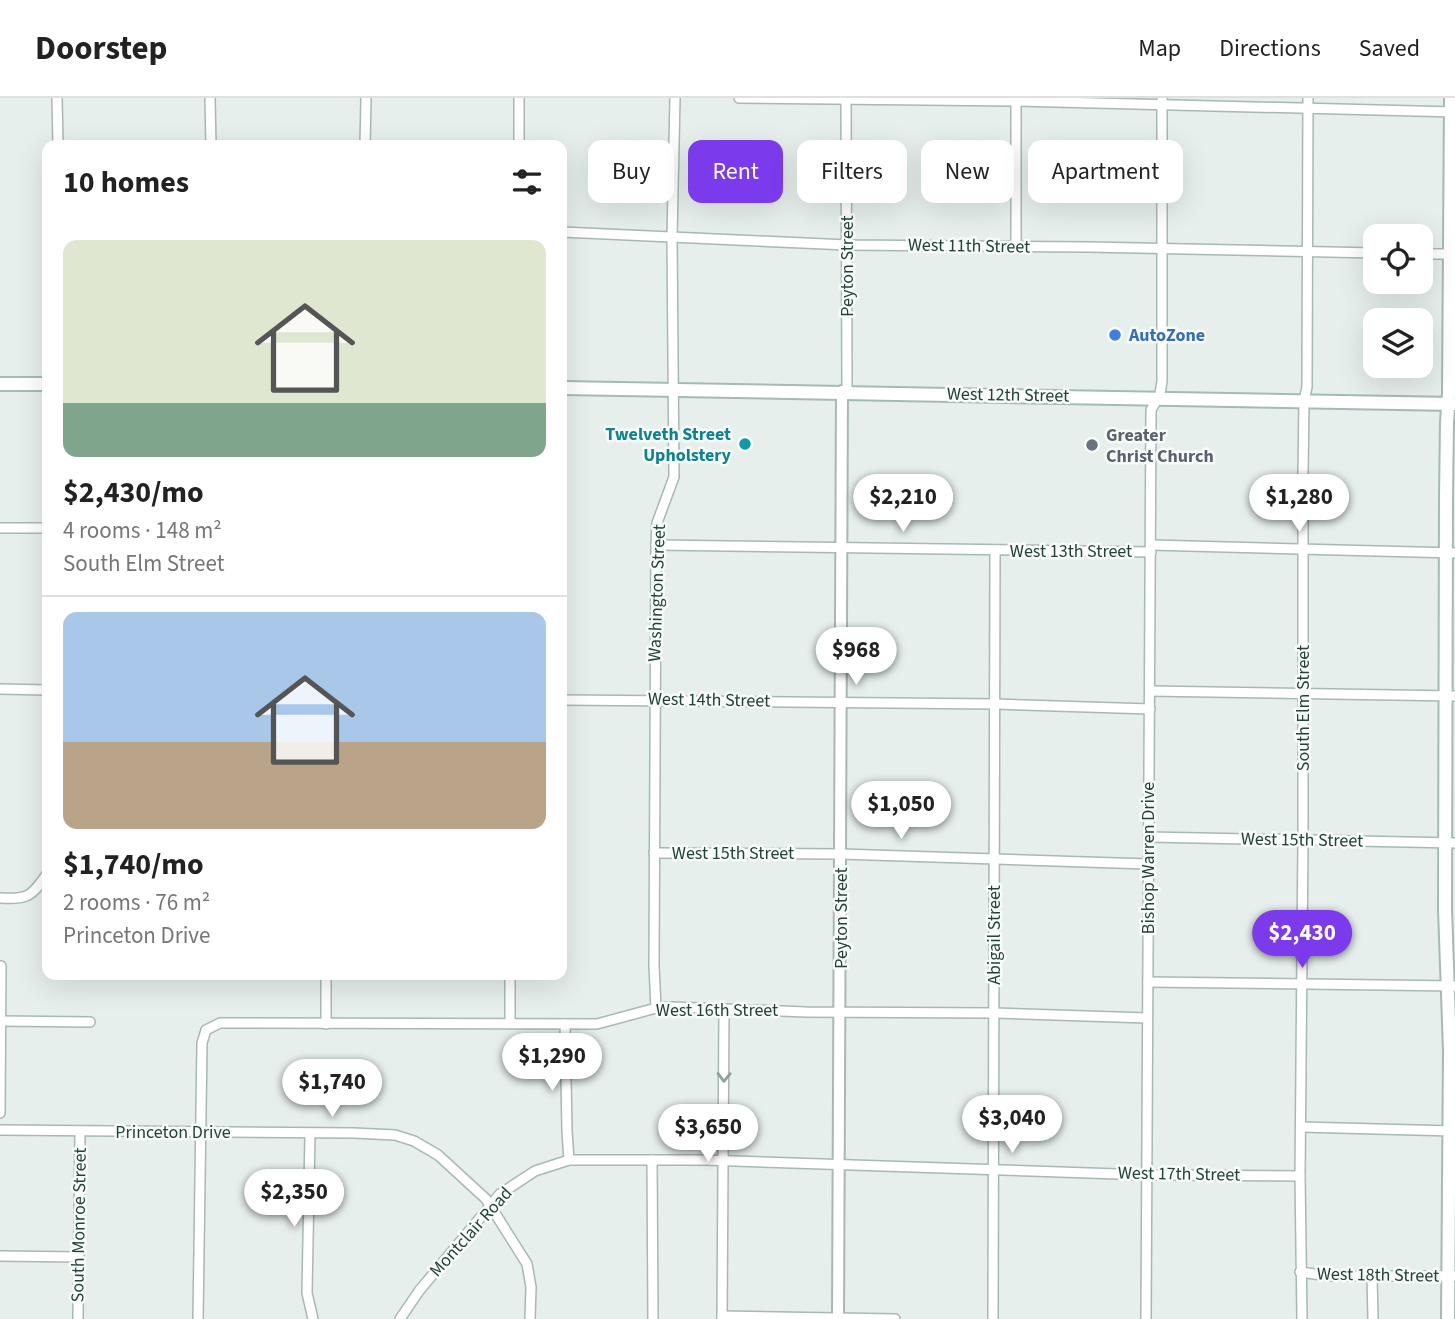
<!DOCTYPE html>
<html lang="en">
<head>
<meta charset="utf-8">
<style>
  body { margin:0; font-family:"Source Sans 3",sans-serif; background:#f6f6f6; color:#222; height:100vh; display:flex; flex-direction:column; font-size:26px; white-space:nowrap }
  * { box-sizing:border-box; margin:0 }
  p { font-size:23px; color:#767676 }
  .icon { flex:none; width:38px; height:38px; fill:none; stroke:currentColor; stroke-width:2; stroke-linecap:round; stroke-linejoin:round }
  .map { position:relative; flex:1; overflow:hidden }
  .details { position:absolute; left:42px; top:42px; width:525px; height:840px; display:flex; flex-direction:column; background:#fff; border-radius:14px; box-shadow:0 7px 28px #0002 }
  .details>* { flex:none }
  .hud { position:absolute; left:588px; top:42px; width:665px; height:63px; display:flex; gap:14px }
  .controls { position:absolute; left:1363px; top:126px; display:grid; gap:14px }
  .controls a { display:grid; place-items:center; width:70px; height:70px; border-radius:14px; background:#fff; box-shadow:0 7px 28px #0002; font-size:35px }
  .price { position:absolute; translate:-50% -60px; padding:0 16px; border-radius:24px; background:#fff; color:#222; font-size:23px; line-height:46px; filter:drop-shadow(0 2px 4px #0008) }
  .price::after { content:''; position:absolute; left:50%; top:42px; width:21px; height:16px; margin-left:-10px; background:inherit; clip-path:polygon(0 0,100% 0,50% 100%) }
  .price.active { background:#7c3aed; color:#fff }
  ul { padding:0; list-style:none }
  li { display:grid; align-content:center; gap:14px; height:371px; padding:0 21px }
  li+li { border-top:2px solid #e0e0e0 }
  li span { display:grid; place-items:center; height:217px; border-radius:14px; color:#555 }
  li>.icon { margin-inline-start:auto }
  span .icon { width:126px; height:126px; fill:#fffc; stroke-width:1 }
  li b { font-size:30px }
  h2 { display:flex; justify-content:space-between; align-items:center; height:84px; padding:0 21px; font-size:30px }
  .tag { padding:0 24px; border-radius:14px; background:#fff; box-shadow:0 7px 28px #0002; font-size:24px; line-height:63px }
  .tag.active { background:#7c3aed; color:#fff }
  header { display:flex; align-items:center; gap:42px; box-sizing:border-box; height:98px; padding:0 35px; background:#fff; border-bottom:2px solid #e0e0e0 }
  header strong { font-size:33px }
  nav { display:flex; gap:38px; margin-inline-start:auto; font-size:24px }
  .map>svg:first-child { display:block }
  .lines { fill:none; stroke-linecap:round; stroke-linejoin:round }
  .minor-casing { stroke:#a8b8b2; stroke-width:12 }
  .tertiary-casing { stroke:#a8b8b2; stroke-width:14 }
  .secondary-casing { stroke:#a4bbb3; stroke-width:16 }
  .minor { stroke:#fff; stroke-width:9 }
  .tertiary { stroke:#fff; stroke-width:10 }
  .secondary { stroke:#fff; stroke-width:12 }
  .oneway { stroke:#92a09c }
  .shop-dot { fill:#3f7fe0; stroke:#f7fbf9; stroke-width:2.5 }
  .culture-dot { fill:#0f9aa8; stroke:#f7fbf9; stroke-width:2.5 }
  .worship-dot { fill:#6b7280; stroke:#f7fbf9; stroke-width:2.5 }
  .labels { text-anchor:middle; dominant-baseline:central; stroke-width:5; stroke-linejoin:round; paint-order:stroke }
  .street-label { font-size:18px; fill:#24423a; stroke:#f7fbf9 }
  .shop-label { font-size:18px; font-weight:bold; fill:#366cbe; stroke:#f7fbf9; text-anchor:start }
  .culture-label { font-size:18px; font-weight:bold; fill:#0d838f; stroke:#f7fbf9; text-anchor:end }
  .worship-label { font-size:18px; font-weight:bold; fill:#5b616d; stroke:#f7fbf9; text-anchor:start }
</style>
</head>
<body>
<header>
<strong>Doorstep</strong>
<nav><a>Map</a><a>Directions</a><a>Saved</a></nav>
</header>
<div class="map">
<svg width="1455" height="1221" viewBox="0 0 1455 1221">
  <rect width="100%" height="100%" fill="#e6efeb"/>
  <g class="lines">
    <defs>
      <g id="minor">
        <polyline points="57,0 58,47"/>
        <polyline points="210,0 211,47"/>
        <polyline points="519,0 519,47"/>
        <polyline points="739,0 1016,3 1455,14"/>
        <polyline points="846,0 847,293"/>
        <polyline points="365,47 366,0"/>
        <polyline points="562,134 847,147 1089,149 1376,155"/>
        <polyline points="1016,149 1016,0"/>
        <polyline points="1421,156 1453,156"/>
        <polyline points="0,430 47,430"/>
        <polyline points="656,447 1151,454"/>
        <polyline points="1151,447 1455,455"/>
        <polyline points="0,591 47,592"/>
        <polyline points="1150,593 1455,598"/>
        <polyline points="562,602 996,606 1150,611"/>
        <polyline points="1149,739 1455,745"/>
        <polyline points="654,755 841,756 1148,766"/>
        <path d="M0,800C28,802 32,798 47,776"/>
        <polyline points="326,877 326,926"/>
        <polyline points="1148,884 1455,888"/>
        <polyline points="656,910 654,868 656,447 657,425 674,379 672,139 675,0"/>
        <polyline points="1,923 90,924"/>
        <polyline points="510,925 510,877"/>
        <polyline points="565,926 567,1033 569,1062"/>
        <polyline points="0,1015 1,868"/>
        <polyline points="1301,1029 1453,1033"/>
        <polyline points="0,1032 354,1035 395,1037 414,1043 438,1057 486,1101 527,1166 531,1189 530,1221"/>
        <polyline points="310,1036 307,1195 313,1221"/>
        <polyline points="652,1062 653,1221"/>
        <polyline points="0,1158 79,1159"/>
        <polyline points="1300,1174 1329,1178 1455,1178"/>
        <polyline points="1372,1178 1373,1221"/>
        <polyline points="722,1218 895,1221"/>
        <polyline points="78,1221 80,1034"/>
        <polyline points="198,1221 202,945 206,932 220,925 597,926 656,910 672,909 806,914 994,915 1147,920"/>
        <polyline points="400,1221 419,1193 500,1096 535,1073 569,1062 706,1062 1147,1077 1300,1078"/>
        <polyline points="722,1221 724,911"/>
        <polyline points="993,1221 995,453"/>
        <polyline points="1146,1221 1151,312 1160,296 1162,283 1162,0"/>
        <polyline points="1302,1221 1300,1078 1303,741 1303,376 1304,303 1307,289 1308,0"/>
      </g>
      <polyline id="tertiary" points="838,1221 842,293"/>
      <g id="secondary">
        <polyline points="0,286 47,286"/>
        <polyline points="562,290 1454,306"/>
        <polyline points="1448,1221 1450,953 1445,811 1446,400 1447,324 1449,295 1451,0"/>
      </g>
    </defs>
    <use href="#minor" class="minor-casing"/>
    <use href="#tertiary" class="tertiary-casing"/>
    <use href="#secondary" class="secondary-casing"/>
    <use href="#minor" class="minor"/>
    <use href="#tertiary" class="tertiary"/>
    <use href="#secondary" class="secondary"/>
  </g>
  <defs><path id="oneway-chevron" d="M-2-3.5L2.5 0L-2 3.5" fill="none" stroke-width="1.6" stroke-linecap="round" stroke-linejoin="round" transform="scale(1.75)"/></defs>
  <use class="oneway" href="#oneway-chevron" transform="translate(724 979) rotate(91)"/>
  <circle class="shop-dot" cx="1115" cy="237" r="7"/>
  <circle class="culture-dot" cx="745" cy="346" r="7"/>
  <circle class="worship-dot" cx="1092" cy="347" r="7"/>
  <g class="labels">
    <g class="street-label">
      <text transform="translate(969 148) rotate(1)">West 11th Street</text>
      <text transform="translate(847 168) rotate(-90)">Peyton Street</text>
      <text transform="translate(1008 297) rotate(1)">West 12th Street</text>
      <text x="1071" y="453">West 13th Street</text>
      <text transform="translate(657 495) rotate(-88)">Washington Street</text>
      <text transform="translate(709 602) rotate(1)">West 14th Street</text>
      <text transform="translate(1303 610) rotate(-90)">South Elm Street</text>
      <text transform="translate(1302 742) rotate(1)">West 15th Street</text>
      <text x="733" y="755">West 15th Street</text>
      <text transform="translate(1148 760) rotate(-90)">Bishop Warren Drive</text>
      <text transform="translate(841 820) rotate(-90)">Peyton Street</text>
      <text transform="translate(994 837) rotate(-90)">Abigail Street</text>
      <text x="717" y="912">West 16th Street</text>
      <text x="173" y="1034">Princeton Drive</text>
      <text transform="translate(1179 1076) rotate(1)">West 17th Street</text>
      <text transform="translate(79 1127) rotate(-89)">South Monroe Street</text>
      <text transform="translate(471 1134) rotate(-48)">Montclair Road</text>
      <text transform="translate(1378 1177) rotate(1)">West 18th Street</text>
    </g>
    <g class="shop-label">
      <text x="1129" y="237">AutoZone</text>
    </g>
    <g class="culture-label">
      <text x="731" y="336">Twelveth Street<tspan x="731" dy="21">Upholstery</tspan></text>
    </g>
    <g class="worship-label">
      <text x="1106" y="337">Greater<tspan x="1106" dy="21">Christ Church</tspan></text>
    </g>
  </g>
</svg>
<div class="controls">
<a><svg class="icon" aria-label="locate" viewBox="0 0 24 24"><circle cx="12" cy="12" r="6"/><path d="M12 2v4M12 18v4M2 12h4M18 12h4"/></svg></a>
<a><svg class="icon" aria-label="layers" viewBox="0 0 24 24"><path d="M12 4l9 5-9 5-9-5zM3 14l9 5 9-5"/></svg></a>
</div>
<b class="price" style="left:903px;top:436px">$2,210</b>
<b class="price" style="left:1299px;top:436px">$1,280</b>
<b class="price" style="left:856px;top:589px">$968</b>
<b class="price" style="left:901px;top:743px">$1,050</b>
<b class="price active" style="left:1302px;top:872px">$2,430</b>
<b class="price" style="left:552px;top:995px">$1,290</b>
<b class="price" style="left:332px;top:1021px">$1,740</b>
<b class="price" style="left:1012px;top:1057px">$3,040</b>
<b class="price" style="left:708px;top:1066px">$3,650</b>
<b class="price" style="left:294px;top:1131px">$2,350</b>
<div class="hud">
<a class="tag">Buy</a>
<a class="tag active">Rent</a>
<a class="tag">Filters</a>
<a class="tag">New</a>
<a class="tag">Apartment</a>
</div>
<section class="details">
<h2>10 homes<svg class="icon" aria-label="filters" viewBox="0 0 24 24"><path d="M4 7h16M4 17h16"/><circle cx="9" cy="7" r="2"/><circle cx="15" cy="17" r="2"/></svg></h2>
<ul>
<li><span style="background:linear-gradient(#dfe7d0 75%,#7fa58c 0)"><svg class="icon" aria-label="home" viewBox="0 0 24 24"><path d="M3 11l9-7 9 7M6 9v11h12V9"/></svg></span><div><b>$2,430/mo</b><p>4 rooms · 148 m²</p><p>South Elm Street</p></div></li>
<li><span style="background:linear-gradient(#a9c7e8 60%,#b9a48a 0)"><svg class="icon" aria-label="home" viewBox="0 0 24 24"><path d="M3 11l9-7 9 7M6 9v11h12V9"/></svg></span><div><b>$1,740/mo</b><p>2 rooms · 76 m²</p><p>Princeton Drive</p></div></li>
</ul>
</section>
</div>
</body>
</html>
